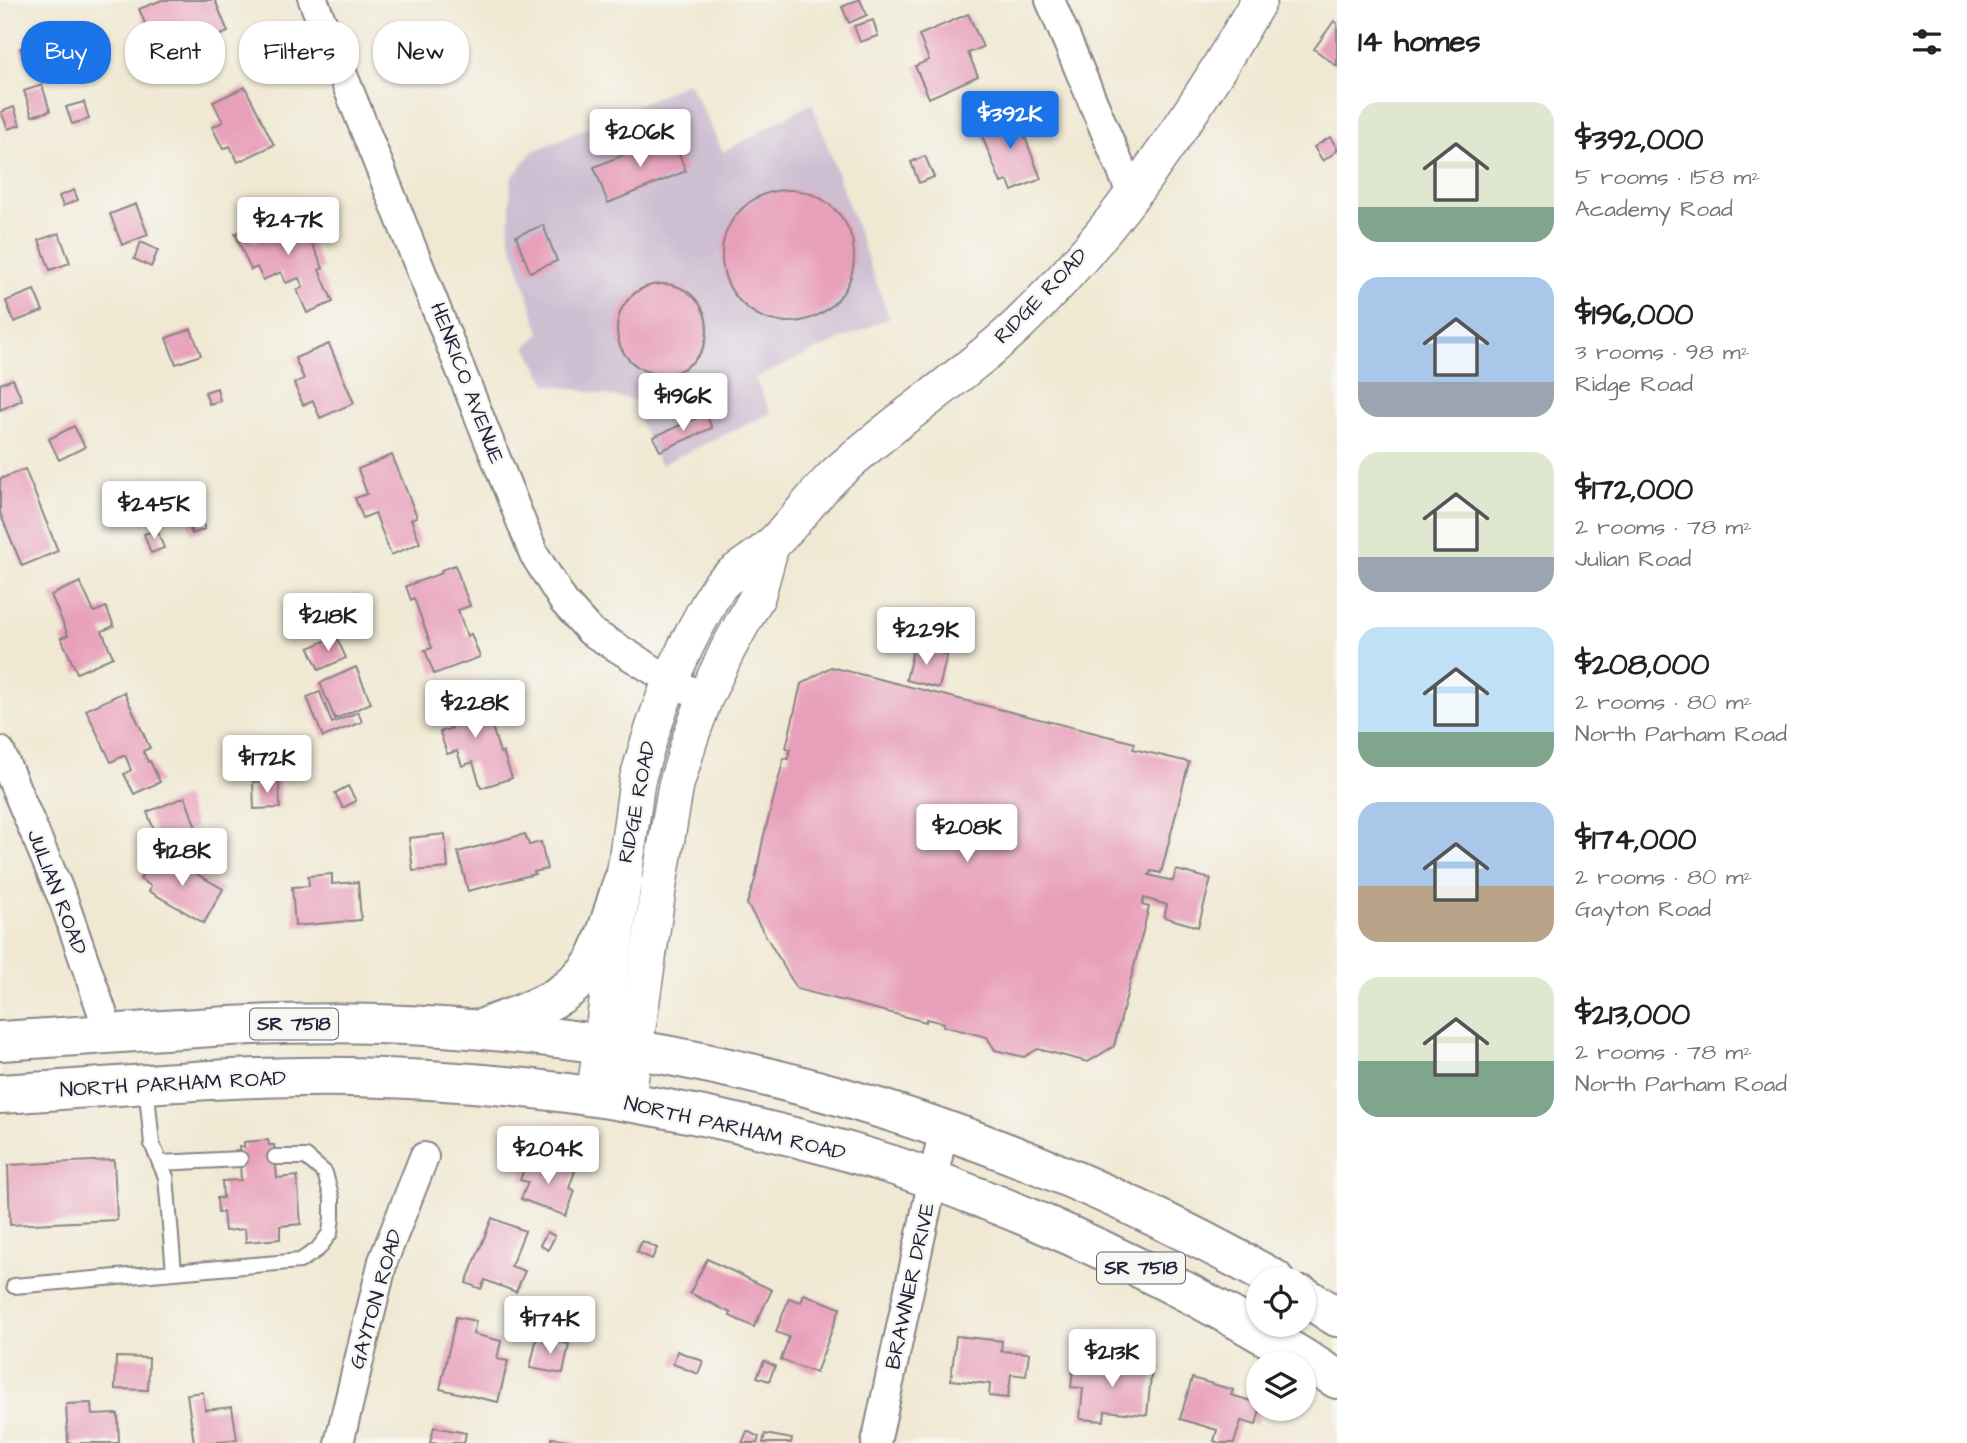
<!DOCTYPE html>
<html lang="en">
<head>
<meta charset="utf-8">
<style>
  body { margin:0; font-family:"Architects Daughter",sans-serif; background:#f6f6f6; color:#222; height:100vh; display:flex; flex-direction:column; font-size:26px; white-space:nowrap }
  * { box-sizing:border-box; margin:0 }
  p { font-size:23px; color:#767676 }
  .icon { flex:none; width:38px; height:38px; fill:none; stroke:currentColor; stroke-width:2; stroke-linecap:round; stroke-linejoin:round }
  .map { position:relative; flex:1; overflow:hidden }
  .panel { display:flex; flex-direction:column; background:#fff; width:630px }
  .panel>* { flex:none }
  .top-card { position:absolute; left:21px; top:21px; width:665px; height:63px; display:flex; gap:14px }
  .fabs { position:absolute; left:1246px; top:1267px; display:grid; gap:14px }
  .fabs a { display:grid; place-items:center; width:70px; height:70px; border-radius:50%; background:#fff; box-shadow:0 2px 5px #0004; font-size:35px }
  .price { position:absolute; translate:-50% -60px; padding:0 16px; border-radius:7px; background:#fff; color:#222; font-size:23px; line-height:46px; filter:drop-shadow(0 2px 4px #0008) }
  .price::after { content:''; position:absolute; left:50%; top:42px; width:21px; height:16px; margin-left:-10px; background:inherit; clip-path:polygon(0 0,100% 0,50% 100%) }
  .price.active { background:#1a73e8; color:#fff }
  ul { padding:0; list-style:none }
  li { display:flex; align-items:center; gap:21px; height:175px; padding:0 21px }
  li span { display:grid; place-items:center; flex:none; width:196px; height:140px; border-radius:21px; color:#555 }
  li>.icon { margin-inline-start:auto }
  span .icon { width:84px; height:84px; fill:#fffc; stroke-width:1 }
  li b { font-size:30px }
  h2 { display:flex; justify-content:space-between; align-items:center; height:84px; padding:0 21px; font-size:30px }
  .tag { padding:0 24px; border-radius:28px; background:#fff; box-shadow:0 2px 5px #0004; font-size:24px; line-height:63px }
  .tag.active { background:#1a73e8; color:#fff }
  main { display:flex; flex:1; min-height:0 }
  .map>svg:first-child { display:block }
  .industrial { fill:#cebed2 }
  .building { fill:#e89fba }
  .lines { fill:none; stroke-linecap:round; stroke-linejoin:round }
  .service-casing { stroke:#898586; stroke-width:18 }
  .minor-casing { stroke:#898586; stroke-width:32 }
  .tertiary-casing { stroke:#898586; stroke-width:38 }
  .trunk-casing { stroke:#898586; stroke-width:42 }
  .service { stroke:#fff; stroke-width:14 }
  .minor { stroke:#fff; stroke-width:28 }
  .tertiary { stroke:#fff; stroke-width:35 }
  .trunk { stroke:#fff; stroke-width:38 }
  .labels { text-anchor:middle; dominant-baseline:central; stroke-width:5; stroke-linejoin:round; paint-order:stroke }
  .shield { fill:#f6f6f2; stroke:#626272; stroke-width:2 }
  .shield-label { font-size:19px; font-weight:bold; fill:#22223b }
  .street-label { font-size:21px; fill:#22223b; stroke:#f6f6f2 }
</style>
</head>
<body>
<main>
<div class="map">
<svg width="1337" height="1443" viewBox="0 0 1337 1443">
  <rect width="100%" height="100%" fill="#f6f6f2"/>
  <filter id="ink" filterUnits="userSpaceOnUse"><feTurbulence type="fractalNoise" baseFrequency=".0143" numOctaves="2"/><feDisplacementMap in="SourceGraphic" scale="14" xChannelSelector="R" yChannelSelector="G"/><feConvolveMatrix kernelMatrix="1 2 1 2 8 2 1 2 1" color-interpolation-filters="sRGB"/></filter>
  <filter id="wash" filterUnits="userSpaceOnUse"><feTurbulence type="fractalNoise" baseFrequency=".00686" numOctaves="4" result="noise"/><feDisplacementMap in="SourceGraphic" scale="28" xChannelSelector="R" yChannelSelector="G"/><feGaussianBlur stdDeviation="1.57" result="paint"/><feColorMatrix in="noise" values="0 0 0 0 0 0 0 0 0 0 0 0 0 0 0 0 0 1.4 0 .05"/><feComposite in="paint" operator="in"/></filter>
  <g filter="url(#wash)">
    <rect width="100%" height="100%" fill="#f0e8d2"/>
    <polygon class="industrial" points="689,82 723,152 812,103 889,318 755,378 771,413 660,465 636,414 654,404 547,384 526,347 540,333 509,235 511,179 532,152"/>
    <g id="blocks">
      <g class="building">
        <polygon points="162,0 215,0 228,32 160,60 139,9"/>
        <polygon points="857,0 860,0 867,15 849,23 842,7"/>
        <polygon points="968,14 983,47 968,53 978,76 929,98 915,66 929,60 919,35"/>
        <polygon points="873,20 878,36 860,42 854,26"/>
        <polygon points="1334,21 1337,23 1337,66 1314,49"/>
        <polygon points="37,42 42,57 25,62 20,48"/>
        <polygon points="42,85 50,111 32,116 24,91"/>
        <polygon points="245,87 274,145 238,162 230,146 223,149 212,127 223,122 213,102"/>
        <polygon points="84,102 89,119 72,124 66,107"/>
        <polygon points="14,107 20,125 8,129 1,112"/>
        <polygon points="1015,111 1041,179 1012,191 1008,181 1001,183 978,126"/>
        <polygon points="671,135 686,171 608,203 594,167"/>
        <polygon points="1330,137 1337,148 1337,151 1323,161 1314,147"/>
        <polygon points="925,156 934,177 919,183 911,162"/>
        <polygon points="74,190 78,200 63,206 59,196"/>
        <circle cx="788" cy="256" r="66"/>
        <polygon points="136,204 148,235 122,245 110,214"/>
        <polygon points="296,208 323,268 319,270 333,302 307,313 297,290 303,287 299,278 286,283 281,272 263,280 257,267 251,270 235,234 247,228 254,243 267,237 261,224"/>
        <polygon points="543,225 557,261 530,272 516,236"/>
        <polygon points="59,233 70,263 50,270 39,240"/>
        <polygon points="141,242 158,250 151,267 134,259"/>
        <circle cx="662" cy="329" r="45"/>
        <polygon points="34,290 43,311 14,322 6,301"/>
        <polygon points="191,329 201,355 176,364 166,338"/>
        <polygon points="329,344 354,403 320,418 313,401 303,405 294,383 304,379 295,358"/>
        <polygon points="13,379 22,400 0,410 0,384"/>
        <polygon points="217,388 220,401 209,404 205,392"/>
        <polygon points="706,414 712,428 660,451 653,437"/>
        <polygon points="74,426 85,447 59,460 49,439"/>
        <polygon points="392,455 417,517 411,519 420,543 391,555 375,513 363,518 355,498 367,494 358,469"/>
        <polygon points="25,469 58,551 22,566 0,513 0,479"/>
        <polygon points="199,514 205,529 192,534 186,519"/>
        <polygon points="157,530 164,548 151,553 144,534"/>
        <polygon points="455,565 470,606 458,610 467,636 471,634 480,657 434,674 425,650 432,648 414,598 411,600 406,586 442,573 441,570"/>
        <polygon points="80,582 94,612 106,607 114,626 102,631 113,657 77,673 61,638 68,635 51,595"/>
        <polygon points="358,593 362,603 350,608 346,599"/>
        <polygon points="299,616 305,631 293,636 287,620"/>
        <polygon points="336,636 346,658 319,670 309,648"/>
        <polygon points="914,646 947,655 939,688 906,680"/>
        <polygon points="356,667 371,703 335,719 320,683"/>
        <polygon points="831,667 1135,743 1133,749 1189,762 1161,873 1151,871 1149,875 1173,881 1176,870 1211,879 1198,927 1164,917 1167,905 1144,898 1142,905 1149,907 1114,1046 1088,1062 1038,1049 1024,1057 995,1050 987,1037 943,1026 944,1023 926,1019 926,1022 797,989 747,904 755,880 763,839 784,758 788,759 790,749 786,748 801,684"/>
        <polygon points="124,692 150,748 143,751 148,762 150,761 160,782 134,794 124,774 131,770 125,755 111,762 86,710"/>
        <polygon points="320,692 332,723 358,712 362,722 323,737 307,697"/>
        <polygon points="482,693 500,753 503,752 512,778 481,788 473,762 462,766 457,751 447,754 440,732 452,728 444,705"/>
        <polygon points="279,780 280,808 254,809 253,782"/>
        <polygon points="348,786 356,801 343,808 335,793"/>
        <polygon points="185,797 196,828 159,842 147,812"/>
        <polygon points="445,834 448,868 413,871 409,838"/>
        <polygon points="525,834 529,845 541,842 547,869 534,872 535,874 468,891 458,852"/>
        <polygon points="165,856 223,889 204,923 149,891 151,886 140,879 150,861 159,866"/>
        <polygon points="332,874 332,884 358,882 361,920 295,926 292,887 309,886 308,876"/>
        <polygon points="268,1140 269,1145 274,1145 277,1178 297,1176 301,1224 280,1226 280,1239 246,1242 245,1229 225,1231 223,1212 218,1213 217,1198 223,1198 222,1181 241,1180 239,1147 244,1147 244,1142"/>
        <polygon points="539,1158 575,1171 569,1188 575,1191 566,1216 521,1199 528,1182 520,1180 528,1159 538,1163"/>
        <polygon points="114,1160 117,1220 10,1225 8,1165"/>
        <polygon points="492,1218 525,1231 511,1266 525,1271 516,1292 485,1280 481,1289 466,1283"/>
        <polygon points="547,1232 555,1236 548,1250 540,1245"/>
        <polygon points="642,1241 657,1248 652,1259 637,1252"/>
        <polygon points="707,1259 772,1290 754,1327 730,1316 731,1313 690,1293"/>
        <polygon points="804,1294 840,1308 816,1373 781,1360 789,1337 776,1332 789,1298 801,1302"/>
        <polygon points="456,1317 476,1321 473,1334 501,1341 497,1359 508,1361 498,1402 440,1389"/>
        <polygon points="956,1336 1002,1341 1001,1351 1029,1353 1026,1376 1011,1374 1008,1398 989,1396 990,1384 951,1380"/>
        <polygon points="537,1337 569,1344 563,1374 530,1368"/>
        <polygon points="677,1351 703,1361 698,1374 673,1364"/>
        <polygon points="116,1357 149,1358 148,1390 115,1389"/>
        <polygon points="764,1361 775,1366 769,1381 757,1377"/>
        <polygon points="1074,1362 1104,1365 1104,1362 1152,1367 1147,1415 1105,1411 1104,1421 1080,1419 1083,1388 1071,1387"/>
        <polygon points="1192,1378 1233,1390 1231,1395 1258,1403 1258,1409 1260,1409 1256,1425 1241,1421 1234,1443 1219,1443 1214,1441 1217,1430 1180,1419"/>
        <polygon points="203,1392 205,1410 232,1407 237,1439 212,1443 194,1443 187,1394"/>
        <polygon points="91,1403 92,1415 118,1414 119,1443 68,1443 66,1404"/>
        <polygon points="434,1427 466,1433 464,1443 430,1443"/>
        <polygon points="747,1431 759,1437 757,1443 742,1443"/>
        <polygon points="765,1434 792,1439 791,1443 763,1443"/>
        <polygon points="552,1438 576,1441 576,1443 551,1443"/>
      </g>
    </g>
  </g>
  <g filter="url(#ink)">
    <use href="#blocks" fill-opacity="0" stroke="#898586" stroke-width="2"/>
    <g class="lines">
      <defs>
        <g id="service">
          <polyline points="160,1163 240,1159"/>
          <polyline points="174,1272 300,1261 318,1249 330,1233 332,1217 332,1199 325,1173 306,1157 275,1157"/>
          <polyline points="14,1286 174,1272 166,1177 152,1144 146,1084"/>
        </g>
        <g id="minor">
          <polyline points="313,0 534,554 564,602 590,631 671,681 705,698"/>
          <polyline points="1050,0 1132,195"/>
          <polyline points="0,751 64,902 110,1035"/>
          <polyline points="339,1443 383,1261 424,1157"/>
          <polyline points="876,1443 944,1128"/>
        </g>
        <g id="tertiary">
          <path d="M594,1097L637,781C653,723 673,666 703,614C708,605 713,594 719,586C730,573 755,560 769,547C793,526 812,496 837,473C894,421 960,379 1017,326C1114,233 1193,116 1259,0"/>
          <polyline points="627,1102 658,890 676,785 691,736 705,698 728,649 757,597 771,546"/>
        </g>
        <g id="trunk">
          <path d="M486,1027C525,1012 573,999 595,959C608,935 614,906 623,881"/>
          <path d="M0,1041C126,1034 252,1020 377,1024C695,1033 998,1124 1274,1279"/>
          <path d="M0,1094C117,1087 233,1075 350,1077C533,1080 715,1110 889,1164C923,1175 955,1188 988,1201C1110,1249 1226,1309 1337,1379"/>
          <polyline points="1304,1296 1337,1317"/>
        </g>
      </defs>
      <use href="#service" class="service-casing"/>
      <use href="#minor" class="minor-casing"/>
      <use href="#tertiary" class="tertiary-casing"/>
      <use href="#trunk" class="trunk-casing"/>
      <use href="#service" class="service"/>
      <use href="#minor" class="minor"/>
      <use href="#tertiary" class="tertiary"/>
      <use href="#trunk" class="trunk"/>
    </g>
  </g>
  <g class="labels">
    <g class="shield">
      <rect x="250" y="1008.5" width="88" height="31" rx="5"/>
      <rect x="1097" y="1252.5" width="88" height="31" rx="5"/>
    </g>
    <g class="shield-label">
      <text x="294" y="1024">SR 7518</text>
      <text x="1141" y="1268">SR 7518</text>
    </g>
    <g class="street-label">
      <text transform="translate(1041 296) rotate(-46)">RIDGE ROAD</text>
      <text transform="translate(467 383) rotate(69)">HENRICO AVENUE</text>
      <text transform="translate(637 802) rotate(-79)">RIDGE ROAD</text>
      <text transform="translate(57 892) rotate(69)">JULIAN ROAD</text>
      <text transform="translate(173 1084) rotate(-3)">NORTH PARHAM ROAD</text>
      <text transform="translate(735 1128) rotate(13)">NORTH PARHAM ROAD</text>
      <text transform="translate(910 1286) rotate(-78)">BRAWNER DRIVE</text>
      <text transform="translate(376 1299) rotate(-74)">GAYTON ROAD</text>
    </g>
  </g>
</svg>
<div class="fabs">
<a><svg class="icon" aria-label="locate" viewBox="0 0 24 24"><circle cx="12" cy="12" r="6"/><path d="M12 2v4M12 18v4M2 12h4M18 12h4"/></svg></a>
<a><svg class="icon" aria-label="layers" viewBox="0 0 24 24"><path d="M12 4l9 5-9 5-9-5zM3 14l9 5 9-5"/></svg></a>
</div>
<b class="price active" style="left:1010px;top:151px">$392K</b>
<b class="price" style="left:640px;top:169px">$206K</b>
<b class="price" style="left:288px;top:257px">$247K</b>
<b class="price" style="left:683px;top:433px">$196K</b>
<b class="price" style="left:154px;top:541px">$245K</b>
<b class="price" style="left:328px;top:653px">$218K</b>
<b class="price" style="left:926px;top:667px">$229K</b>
<b class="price" style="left:475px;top:740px">$228K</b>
<b class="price" style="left:267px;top:795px">$172K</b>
<b class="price" style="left:967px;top:864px">$208K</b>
<b class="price" style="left:182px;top:888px">$128K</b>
<b class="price" style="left:548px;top:1186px">$204K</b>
<b class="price" style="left:550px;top:1356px">$174K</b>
<b class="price" style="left:1112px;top:1389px">$213K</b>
<div class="top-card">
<a class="tag active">Buy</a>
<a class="tag">Rent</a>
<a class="tag">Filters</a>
<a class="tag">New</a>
</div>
</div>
<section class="panel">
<h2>14 homes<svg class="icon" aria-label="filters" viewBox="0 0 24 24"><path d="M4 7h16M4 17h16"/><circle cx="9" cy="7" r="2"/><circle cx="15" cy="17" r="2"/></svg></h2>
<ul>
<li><span style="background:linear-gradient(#dfe7d0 75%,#7fa58c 0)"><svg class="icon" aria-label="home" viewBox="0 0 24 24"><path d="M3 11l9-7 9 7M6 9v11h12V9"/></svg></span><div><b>$392,000</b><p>5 rooms · 158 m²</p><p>Academy Road</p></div></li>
<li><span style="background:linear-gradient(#a9c7e8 75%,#9aa5b1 0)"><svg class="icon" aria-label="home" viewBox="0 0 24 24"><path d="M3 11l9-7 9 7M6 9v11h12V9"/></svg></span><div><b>$196,000</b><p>3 rooms · 98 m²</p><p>Ridge Road</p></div></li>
<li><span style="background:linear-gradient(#dfe7d0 75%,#9aa5b1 0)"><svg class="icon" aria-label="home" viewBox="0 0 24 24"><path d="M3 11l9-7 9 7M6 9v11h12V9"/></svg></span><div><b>$172,000</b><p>2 rooms · 78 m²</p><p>Julian Road</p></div></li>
<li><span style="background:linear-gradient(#bfe0f5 75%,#7fa58c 0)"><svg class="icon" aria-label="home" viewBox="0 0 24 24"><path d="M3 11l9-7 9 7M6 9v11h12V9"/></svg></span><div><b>$208,000</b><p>2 rooms · 80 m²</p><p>North Parham Road</p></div></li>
<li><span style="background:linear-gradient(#a9c7e8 60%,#b9a48a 0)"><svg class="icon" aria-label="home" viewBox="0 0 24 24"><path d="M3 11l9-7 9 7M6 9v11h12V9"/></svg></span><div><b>$174,000</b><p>2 rooms · 80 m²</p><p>Gayton Road</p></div></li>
<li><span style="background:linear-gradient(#dfe7d0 60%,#7fa58c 0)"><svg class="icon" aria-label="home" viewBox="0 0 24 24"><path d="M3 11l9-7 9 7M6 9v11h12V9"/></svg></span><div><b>$213,000</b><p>2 rooms · 78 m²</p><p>North Parham Road</p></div></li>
</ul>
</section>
</main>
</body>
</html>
